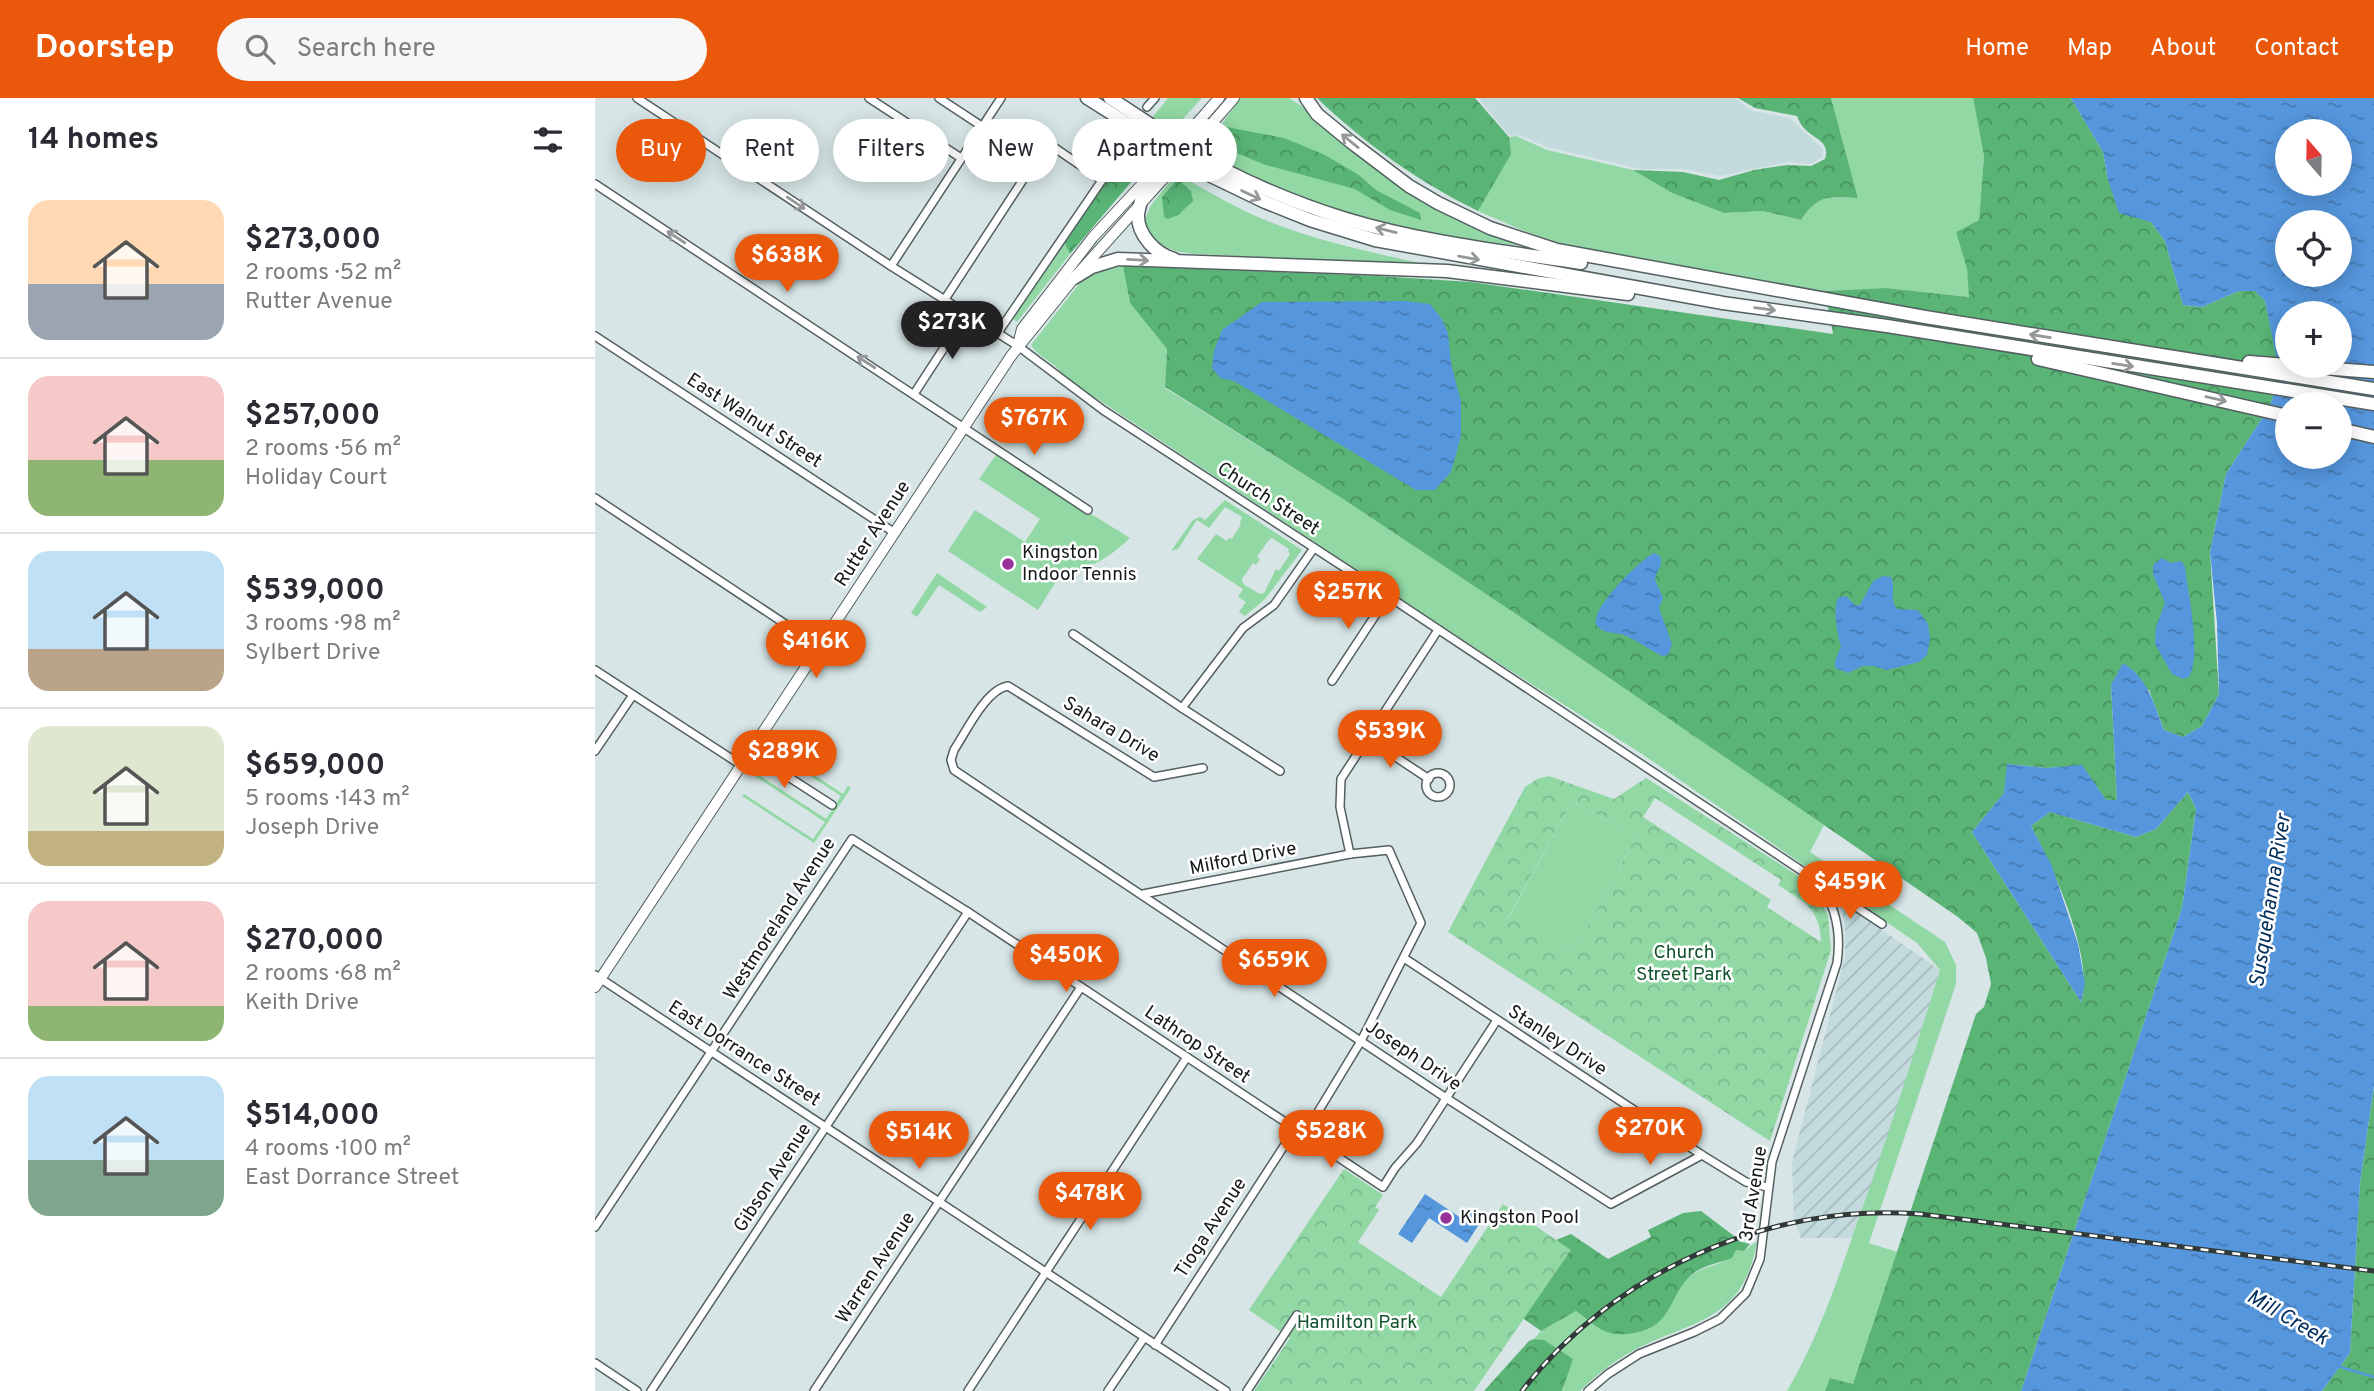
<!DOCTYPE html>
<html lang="en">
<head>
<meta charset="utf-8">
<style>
  body { margin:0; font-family:Overpass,sans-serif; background:#f7f7f7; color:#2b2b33; height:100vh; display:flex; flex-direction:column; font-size:26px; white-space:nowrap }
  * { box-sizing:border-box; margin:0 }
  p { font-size:23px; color:#7c7c81 }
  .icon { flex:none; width:38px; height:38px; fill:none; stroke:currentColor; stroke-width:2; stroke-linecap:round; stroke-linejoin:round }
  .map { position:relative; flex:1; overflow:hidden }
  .details { display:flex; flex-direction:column; background:#fff; width:595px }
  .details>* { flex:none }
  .hud { position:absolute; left:21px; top:21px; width:665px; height:63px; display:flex; gap:14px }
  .needle { width:46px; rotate:340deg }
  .fabs { position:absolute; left:1680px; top:21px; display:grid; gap:14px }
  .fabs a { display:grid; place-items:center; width:77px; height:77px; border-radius:50%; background:#fff; box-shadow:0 4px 18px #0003; font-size:35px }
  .price { position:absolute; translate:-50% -60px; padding:0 16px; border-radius:24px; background:#ea580c; color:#fff; font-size:23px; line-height:46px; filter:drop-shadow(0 2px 4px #0008) }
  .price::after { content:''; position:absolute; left:50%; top:42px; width:21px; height:16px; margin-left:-10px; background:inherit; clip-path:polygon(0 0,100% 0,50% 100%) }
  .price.active { background:#222; color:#fff }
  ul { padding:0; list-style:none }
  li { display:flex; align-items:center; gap:21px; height:175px; padding:0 28px }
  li+li { border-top:2px solid #e1e1e2 }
  li span { display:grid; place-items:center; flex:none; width:196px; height:140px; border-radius:21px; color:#555 }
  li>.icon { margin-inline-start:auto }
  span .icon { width:84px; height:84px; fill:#fffc; stroke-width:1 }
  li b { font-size:30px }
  h2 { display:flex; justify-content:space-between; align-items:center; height:84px; padding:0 28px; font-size:30px }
  .tag { padding:0 24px; border-radius:32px; background:#fff; box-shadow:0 4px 18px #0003; font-size:24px; line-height:63px }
  .tag.active { background:#ea580c; color:#fff }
  header { display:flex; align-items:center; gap:42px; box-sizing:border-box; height:98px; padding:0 35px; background:#ea580c; color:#fff }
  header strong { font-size:33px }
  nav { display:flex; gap:38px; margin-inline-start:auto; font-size:24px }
  .search { width:490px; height:63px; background:#f7f7f7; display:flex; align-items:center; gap:18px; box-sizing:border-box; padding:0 24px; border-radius:38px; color:#7c7c81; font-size:26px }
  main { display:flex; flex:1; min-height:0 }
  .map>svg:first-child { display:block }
  .built { fill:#c3dbdd }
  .industrial { fill:url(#industrial-furrows) }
  .grass { fill:#91d8a4; fill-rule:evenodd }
  .forest { fill:url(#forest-crowns) }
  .park { fill:url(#park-crowns); fill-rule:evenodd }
  .water { fill:url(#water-ripples); fill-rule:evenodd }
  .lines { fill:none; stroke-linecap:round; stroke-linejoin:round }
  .stream { stroke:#5596dd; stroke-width:2.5 }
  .minor-casing { stroke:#535f60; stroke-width:10 }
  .secondary-casing { stroke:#535f60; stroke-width:12 }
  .motorway-casing { stroke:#535f60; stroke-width:15 }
  .minor { stroke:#fff; stroke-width:7 }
  .secondary { stroke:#fff; stroke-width:10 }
  .motorway { stroke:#fff; stroke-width:12 }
  .rail-casing { stroke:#323939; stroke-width:5 }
  .rail { stroke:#fff; stroke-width:2.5; stroke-dasharray:8; stroke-linecap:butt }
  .secondary-bridge-casing { stroke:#535f60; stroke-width:12; stroke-linecap:butt }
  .secondary-bridge { stroke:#fff; stroke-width:10 }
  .oneway { stroke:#959898 }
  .poi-dot { fill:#973298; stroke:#fff; stroke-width:2.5 }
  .labels { text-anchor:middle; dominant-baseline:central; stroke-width:5; stroke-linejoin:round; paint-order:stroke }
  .street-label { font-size:19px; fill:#141919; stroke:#fff }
  .poi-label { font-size:19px; fill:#141919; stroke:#fff; text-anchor:start }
  .park-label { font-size:19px; fill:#11542c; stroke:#fff }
  .water-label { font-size:21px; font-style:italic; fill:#002e5b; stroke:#fff }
</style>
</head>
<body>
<header>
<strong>Doorstep</strong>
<div class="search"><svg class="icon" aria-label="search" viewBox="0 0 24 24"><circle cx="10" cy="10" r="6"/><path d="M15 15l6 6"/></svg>Search here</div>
<nav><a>Home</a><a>Map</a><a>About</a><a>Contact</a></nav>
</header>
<main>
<section class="details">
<h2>14 homes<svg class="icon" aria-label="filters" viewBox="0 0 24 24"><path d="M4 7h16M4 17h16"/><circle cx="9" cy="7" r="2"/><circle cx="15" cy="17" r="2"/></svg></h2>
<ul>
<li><span style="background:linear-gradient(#ffd9b3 60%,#9aa5b1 0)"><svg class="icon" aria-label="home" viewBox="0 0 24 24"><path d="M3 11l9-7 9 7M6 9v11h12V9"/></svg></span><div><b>$273,000</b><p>2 rooms · 52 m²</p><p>Rutter Avenue</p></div></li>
<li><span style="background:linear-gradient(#f6c9c9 60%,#8fb573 0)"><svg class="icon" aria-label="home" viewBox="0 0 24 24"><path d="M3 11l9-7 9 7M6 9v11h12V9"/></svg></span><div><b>$257,000</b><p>2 rooms · 56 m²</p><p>Holiday Court</p></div></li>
<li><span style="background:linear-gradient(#bfe0f5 70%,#b9a48a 0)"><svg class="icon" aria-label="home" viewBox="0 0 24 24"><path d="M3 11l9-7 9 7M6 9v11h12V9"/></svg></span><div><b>$539,000</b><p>3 rooms · 98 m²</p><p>Sylbert Drive</p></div></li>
<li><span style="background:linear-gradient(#dfe7d0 75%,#c2b280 0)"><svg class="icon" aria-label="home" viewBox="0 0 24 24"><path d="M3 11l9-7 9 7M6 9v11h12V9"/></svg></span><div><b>$659,000</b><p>5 rooms · 143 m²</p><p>Joseph Drive</p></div></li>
<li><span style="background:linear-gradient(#f6c9c9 75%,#8fb573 0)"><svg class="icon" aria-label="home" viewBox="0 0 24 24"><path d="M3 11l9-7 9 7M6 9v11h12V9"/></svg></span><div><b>$270,000</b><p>2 rooms · 68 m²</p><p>Keith Drive</p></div></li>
<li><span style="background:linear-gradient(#bfe0f5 60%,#7fa58c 0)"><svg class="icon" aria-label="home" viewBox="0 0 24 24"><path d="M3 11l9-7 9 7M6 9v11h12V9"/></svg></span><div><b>$514,000</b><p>4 rooms · 100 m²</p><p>East Dorrance Street</p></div></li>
</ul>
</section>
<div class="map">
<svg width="1779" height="1293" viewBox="0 0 1779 1293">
  <defs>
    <pattern id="industrial-furrows" width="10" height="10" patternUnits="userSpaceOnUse" patternTransform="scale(1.75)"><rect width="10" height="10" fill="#c3dbdd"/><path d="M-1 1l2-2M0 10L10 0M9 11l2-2" fill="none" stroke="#a7bbbd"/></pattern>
    <pattern id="forest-crowns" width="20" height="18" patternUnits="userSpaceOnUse" patternTransform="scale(1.75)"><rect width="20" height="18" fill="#59b476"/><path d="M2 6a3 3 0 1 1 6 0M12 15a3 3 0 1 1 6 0" fill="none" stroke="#489260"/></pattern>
    <pattern id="park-crowns" width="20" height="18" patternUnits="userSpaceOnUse" patternTransform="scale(1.75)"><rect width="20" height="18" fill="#91d8a4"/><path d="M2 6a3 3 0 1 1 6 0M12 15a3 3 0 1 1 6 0" fill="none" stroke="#7cb98d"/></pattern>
    <pattern id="water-ripples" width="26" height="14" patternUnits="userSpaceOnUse" patternTransform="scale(1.75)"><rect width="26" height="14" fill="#5596dd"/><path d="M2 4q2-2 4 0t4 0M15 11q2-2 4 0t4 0" fill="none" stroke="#457ab2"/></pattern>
  </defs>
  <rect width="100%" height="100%" fill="#d7e5e6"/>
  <polygon class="built" points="883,0 1139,0 1158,13 1195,20 1228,51 1228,59 1215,66 1193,64 1125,78 1087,71 1045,71 952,49 926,38 914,37"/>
  <polygon class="industrial" points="1245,803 1345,872 1293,1040 1257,1140 1206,1140 1199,1123 1197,1064 1250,859 1250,831"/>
  <g class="grass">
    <polygon points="573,0 607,0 576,34 557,20"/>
    <path d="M646,0H694L711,11L730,32L805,89L843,111L896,137L931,148C817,139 704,111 606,51L620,35Z"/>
    <path d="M1236,0H1378L1389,58L1384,122L1361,134L1372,171L1375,199L1291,190L1230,193L1056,166L1006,156L958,143L927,132L883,113L915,56L914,39L921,38L952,52L1038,72L1077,95L1129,115L1168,113L1206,122C1225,94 1233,100 1263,100Z"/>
    <path d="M582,75C614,95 648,114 683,127C730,145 780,155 829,166L599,156L580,153L569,148L555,137L550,121L556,107Z"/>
    <polygon points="468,142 475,156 422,224 417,220"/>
    <path d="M528,168L535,205L572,251L570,290L748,401L924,518L1229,727L1215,754L1350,844L1361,867V886L1274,1145L1302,1154L1258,1286L1235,1280L1230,1293H1192C1222,1242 1241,1187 1260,1131C1291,1045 1318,959 1345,872L1322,845L1047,656L897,561L469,279C461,264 444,260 436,247L484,186L500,175Z"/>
    <path d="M401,357L535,440C515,459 495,472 467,474L443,512L353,453L380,412L430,444L445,421L384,381Z"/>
    <path d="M630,402L707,452L670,501L650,518L644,514L651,504L643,499L648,491L602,461L621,436L632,443L634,440L637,441L646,426L645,424L647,419L630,409L614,430L602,422L583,451L576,453L598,422L605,419L610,422ZM677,440L694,451L693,454L695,456L684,473L681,471L669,495L665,496L648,486L647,481L658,465L661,467L665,461L662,459L673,443Z"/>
    <polygon points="342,475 392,509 385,514 344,487 322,519 316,515"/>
    <polygon points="178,650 248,696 253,688 256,690 219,745 147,698 149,696 218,741 230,724 160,678 162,676 231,721 246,698 176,652"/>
    <polygon points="977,703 1042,738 978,855 913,821"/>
    <path d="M1162,1143C1148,1223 1101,1221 1041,1251C1020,1262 1001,1277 985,1293H967L969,1290L944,1241H939L946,1233L981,1213C990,1219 998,1228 1008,1232C1024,1239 1052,1236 1065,1223C1077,1210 1081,1189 1095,1178C1106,1170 1119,1168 1129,1163C1133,1160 1138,1155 1141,1152L1149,1153Z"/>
  </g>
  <g class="forest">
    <path d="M722,0H880L914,39L916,56L883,113C825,85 769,45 722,0Z"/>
    <path d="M1143,0H1236L1263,100C1233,99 1224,96 1206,122L1168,113L1129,115L1077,95L1038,72L1088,74L1124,82L1159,72L1192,67L1216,68L1230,61C1236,43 1218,41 1208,29C1205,26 1204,22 1202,18L1160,10Z"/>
    <path d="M1378,0H1476L1508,54L1513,82L1556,124L1570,143L1588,207L1607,209L1644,193L1660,192L1670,203L1686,277L1675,308L1631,376L1615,454L1624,596L1607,628L1588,639L1569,632L1554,592L1516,588L1522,702H1511L1487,668L1451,670L1413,666L1409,695L1377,734L1486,904C1500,859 1457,768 1436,728L1455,714L1541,739L1561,731L1593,694L1601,711L1587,810L1426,1293H1230L1235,1280L1258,1286L1381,916L1389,909L1396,886L1391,860L1382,835L1363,819L924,518L748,401L570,289L572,251L535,205L528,168L783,178L876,184L1238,236L1230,193L1291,190L1374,199L1372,171L1361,134L1384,122L1389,58Z"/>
    <polygon points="632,29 689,40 728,56 764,77 781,92 825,115 826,122 795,112 760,91 668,66 625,48"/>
    <polygon points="531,56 546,57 554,63 475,156 468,142"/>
    <polygon points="585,83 596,93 598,103 583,117 573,121 569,119 567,99 580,84"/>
    <polygon points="1779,988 1779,1293 1727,1293 1755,1255 1765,1084"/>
    <path d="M1106,1113L1147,1144L1155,1146L1149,1153L1141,1152L1137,1160C1123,1165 1105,1168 1094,1179C1081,1191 1077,1212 1064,1224C1051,1236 1023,1240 1007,1232C998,1227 989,1219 981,1213L946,1233L922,1216L956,1144L976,1136L1013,1161L1056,1139L1053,1132L1088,1115Z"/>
    <polygon points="939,1241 949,1242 978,1261 967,1293 889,1293 934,1243"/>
  </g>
  <g class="park">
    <path d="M954,678L1019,701L1051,680L1205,779L1222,795L1233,818L1236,852L1175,1043L853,834L930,689L942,681ZM1060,700L1186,782L1183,787C1209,804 1225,810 1226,844L1172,809L1176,802L1048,719ZM977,703L1042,738L978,855L913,820Z"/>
    <polygon points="749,1071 788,1097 780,1109 784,1112 763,1144 846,1199 908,1106 976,1152 879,1293 659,1293 695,1240 654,1212"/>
  </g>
  <g class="water">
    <path d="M1476,0H1779V988L1765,1084L1755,1255L1727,1293H1426L1587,810L1601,711L1593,694L1561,731L1541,739L1455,714L1436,728L1457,768L1483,846L1490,886L1486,904L1377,734L1409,695L1412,666L1451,670L1487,667L1511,702H1522L1516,587L1528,565C1553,580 1559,606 1569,632L1588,639L1607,628L1624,596L1622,525L1615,454L1631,376L1675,308L1685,277L1670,203L1660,193H1644L1607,209L1588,207L1570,143L1556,124L1524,115L1513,82L1508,54ZM1692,33H1745V86H1692ZM1692,124H1745V177H1692ZM1692,215H1745V268H1692ZM1692,306H1745V359H1692Z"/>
    <polygon points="810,203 835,206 846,220 853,235 856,265 866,304 866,338 856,374 840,392 821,392 639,283 625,280 617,270 619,253 627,232 667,204"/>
    <path d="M1059,455L1065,458C1069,468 1061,472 1060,482L1068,500L1064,510L1077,546L1073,557L1067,558C1055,552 1041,542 1029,537C1020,534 1010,536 1003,529C989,516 1046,461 1059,455Z"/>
    <path d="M1567,460L1576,465L1586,463L1590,469C1593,494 1607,559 1594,579L1588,581L1577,576L1560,546L1561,529L1570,505L1558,476V467Z"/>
    <path d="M1288,478L1296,479C1301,490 1294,501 1302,511L1323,512L1333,526L1335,541L1332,557L1324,564L1292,572L1278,568H1268L1253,575L1240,570V563L1246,548C1242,536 1238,511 1243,500L1251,498L1260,507H1265L1278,483Z"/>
    <polygon points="830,1096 866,1120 873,1110 888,1120 872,1145 834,1120 817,1145 803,1136"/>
  </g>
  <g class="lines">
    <polyline class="stream" points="1742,1268 1779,1279"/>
    <defs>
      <g id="minor">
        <polyline points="42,0 296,168 423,248 508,312 793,498 1287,826"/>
        <polyline points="274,0 366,60"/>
        <polyline points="344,0 388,29"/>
        <polyline points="552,9 560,0"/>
        <polyline points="0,86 493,412"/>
        <polyline points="296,168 406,0"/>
        <polyline points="350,201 450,48 454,46 507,82"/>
        <polyline points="402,236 527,53"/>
        <polyline points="0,238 300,435"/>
        <polyline points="319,296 371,216"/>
        <polyline points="0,400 225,549"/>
        <polyline points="478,536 587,610 685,673"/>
        <polyline points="0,572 146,667"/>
        <polyline points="737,583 793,498"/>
        <polyline points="587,610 648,530 679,507 719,450"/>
        <polyline points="772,640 834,681"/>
        <polyline points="0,653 38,597"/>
        <polyline points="155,654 237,707"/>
        <path d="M608,670L559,679L413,588C391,591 371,634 359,652L356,662L359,672L851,1000L1016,1106L1107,1057"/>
        <circle cx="843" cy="687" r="12"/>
        <polyline points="548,796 755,756"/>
        <polyline points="809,860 1107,1057 1151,1084 1172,1089"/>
        <polyline points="0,877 631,1293"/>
        <polyline points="709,1037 766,943 826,825 794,752 755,756 745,709 746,681 843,532"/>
        <polyline points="0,1129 257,741 373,814 788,1089 800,1070 822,1045 902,922"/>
        <polyline points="560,1247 700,1031"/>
        <polyline points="0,1265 42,1293"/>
        <polyline points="56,1293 373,814"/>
        <polyline points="219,1293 486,889"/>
        <polyline points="373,1293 592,959"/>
        <polyline points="513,1293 549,1240"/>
        <polyline points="652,1293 702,1217"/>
        <path d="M993,1293L1013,1276L1044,1256L1099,1234L1125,1221L1151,1195L1165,1161L1177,1064L1242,865C1246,837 1242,810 1225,787"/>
      </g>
      <g id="secondary">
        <polyline points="611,15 624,0"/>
        <polyline points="619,23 639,0"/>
        <polyline points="423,247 427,231 498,139 552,81"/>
        <polyline points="0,889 416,258 479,180 568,81"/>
      </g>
      <g id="motorway">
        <polyline points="492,0 614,77 670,104 715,122 780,142 1128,205 1292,228 1779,306"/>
        <path d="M515,0C552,24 589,50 628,71C667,91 709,108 751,121C827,144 907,153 986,165"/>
        <polyline points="711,0 722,16 756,44 814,88 843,105 895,130 962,152 1330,219 1779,291"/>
        <path d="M555,78C550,90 545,103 543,116C542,137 561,156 579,161"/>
        <polyline points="479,180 497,169 523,161 852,173 1033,196"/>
        <polyline points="1443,261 1692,318"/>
        <polyline points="1654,264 1692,267"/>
        <polyline points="1700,268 1779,274"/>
        <polyline points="1745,331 1779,339"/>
      </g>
    </defs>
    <use href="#minor" class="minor-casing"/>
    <use href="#secondary" class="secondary-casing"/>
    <use href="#motorway" class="motorway-casing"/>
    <use href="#minor" class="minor"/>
    <use href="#secondary" class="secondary"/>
    <use href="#motorway" class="motorway"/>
    <defs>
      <path id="rail" d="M927,1293C1018,1174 1175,1104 1325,1116L1779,1173"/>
    </defs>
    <use href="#rail" class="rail-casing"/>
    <use href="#rail" class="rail"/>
    <defs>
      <g id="secondary-bridge">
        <polyline points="555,78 611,15"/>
        <polyline points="568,81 619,23"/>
      </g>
    </defs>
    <use href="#secondary-bridge" class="secondary-bridge-casing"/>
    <use href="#secondary-bridge" class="secondary-bridge"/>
  </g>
  <defs><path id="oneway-shaft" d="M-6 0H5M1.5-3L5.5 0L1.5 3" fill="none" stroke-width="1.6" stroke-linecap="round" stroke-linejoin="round" transform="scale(1.75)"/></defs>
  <g class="oneway">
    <use href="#oneway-shaft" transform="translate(755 43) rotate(-141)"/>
    <use href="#oneway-shaft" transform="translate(656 97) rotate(26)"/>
    <use href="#oneway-shaft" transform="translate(201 105) rotate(34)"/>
    <use href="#oneway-shaft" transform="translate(791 132) rotate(-166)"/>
    <use href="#oneway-shaft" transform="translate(81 139) rotate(-147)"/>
    <use href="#oneway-shaft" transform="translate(874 160) rotate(10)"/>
    <use href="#oneway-shaft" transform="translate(543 162) rotate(3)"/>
    <use href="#oneway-shaft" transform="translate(1170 211) rotate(8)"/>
    <use href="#oneway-shaft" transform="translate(1445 238) rotate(-171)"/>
    <use href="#oneway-shaft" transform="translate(271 264) rotate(-147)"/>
    <use href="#oneway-shaft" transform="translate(1528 267) rotate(9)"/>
    <use href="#oneway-shaft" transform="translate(1621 301) rotate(13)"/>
  </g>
  <g class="poi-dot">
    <circle cx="413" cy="466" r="7"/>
    <circle cx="851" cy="1120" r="7"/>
  </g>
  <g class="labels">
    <g class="street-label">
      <text transform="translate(159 323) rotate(33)">East Walnut Street</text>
      <text transform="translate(673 401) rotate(33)">Church Street</text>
      <text transform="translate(278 436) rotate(-57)">Rutter Avenue</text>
      <text transform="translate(516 632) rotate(31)">Sahara Drive</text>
      <text transform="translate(648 761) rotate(-11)">Milford Drive</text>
      <text transform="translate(185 821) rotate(-57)">Westmoreland Avenue</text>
      <text transform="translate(962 943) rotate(33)">Stanley Drive</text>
      <text transform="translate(602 947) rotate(34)">Lathrop Street</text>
      <text transform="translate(149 956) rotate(33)">East Dorrance Street</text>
      <text transform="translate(818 958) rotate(34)">Joseph Drive</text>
      <text transform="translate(178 1080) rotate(-57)">Gibson Avenue</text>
      <text transform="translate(1159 1096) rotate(-81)">3rd Avenue</text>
      <text transform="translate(616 1130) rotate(-57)">Tioga Avenue</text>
      <text transform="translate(281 1170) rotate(-57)">Warren Avenue</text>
    </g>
    <g class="poi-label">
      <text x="427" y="455">Kingston<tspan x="427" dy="22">Indoor Tennis</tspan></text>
      <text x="865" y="1120">Kingston Pool</text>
    </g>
    <g class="park-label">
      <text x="1089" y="855">Church<tspan x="1089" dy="22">Street Park</tspan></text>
      <text x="762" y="1225">Hamilton Park</text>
    </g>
    <g class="water-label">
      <text transform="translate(1676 803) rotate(-81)">Susquehanna River</text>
      <text transform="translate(1692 1220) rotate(30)">Mill Creek</text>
    </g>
  </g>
</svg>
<div class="fabs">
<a><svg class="needle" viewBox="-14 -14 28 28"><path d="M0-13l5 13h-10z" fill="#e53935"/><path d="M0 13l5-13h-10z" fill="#7c7c81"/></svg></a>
<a><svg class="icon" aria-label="locate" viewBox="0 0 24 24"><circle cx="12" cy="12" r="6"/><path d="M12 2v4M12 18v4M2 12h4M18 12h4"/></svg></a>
<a>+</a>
<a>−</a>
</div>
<b class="price" style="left:192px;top:196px">$638K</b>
<b class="price active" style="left:357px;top:263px">$273K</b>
<b class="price" style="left:439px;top:359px">$767K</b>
<b class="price" style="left:753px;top:533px">$257K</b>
<b class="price" style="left:221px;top:582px">$416K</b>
<b class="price" style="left:795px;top:672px">$539K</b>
<b class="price" style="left:189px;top:692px">$289K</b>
<b class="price" style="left:1255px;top:823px">$459K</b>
<b class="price" style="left:471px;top:896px">$450K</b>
<b class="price" style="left:679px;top:901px">$659K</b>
<b class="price" style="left:1055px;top:1069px">$270K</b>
<b class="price" style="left:736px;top:1072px">$528K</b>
<b class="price" style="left:324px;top:1073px">$514K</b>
<b class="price" style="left:495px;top:1134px">$478K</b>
<div class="hud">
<a class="tag active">Buy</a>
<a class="tag">Rent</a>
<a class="tag">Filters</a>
<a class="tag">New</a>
<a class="tag">Apartment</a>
</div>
</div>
</main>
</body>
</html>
